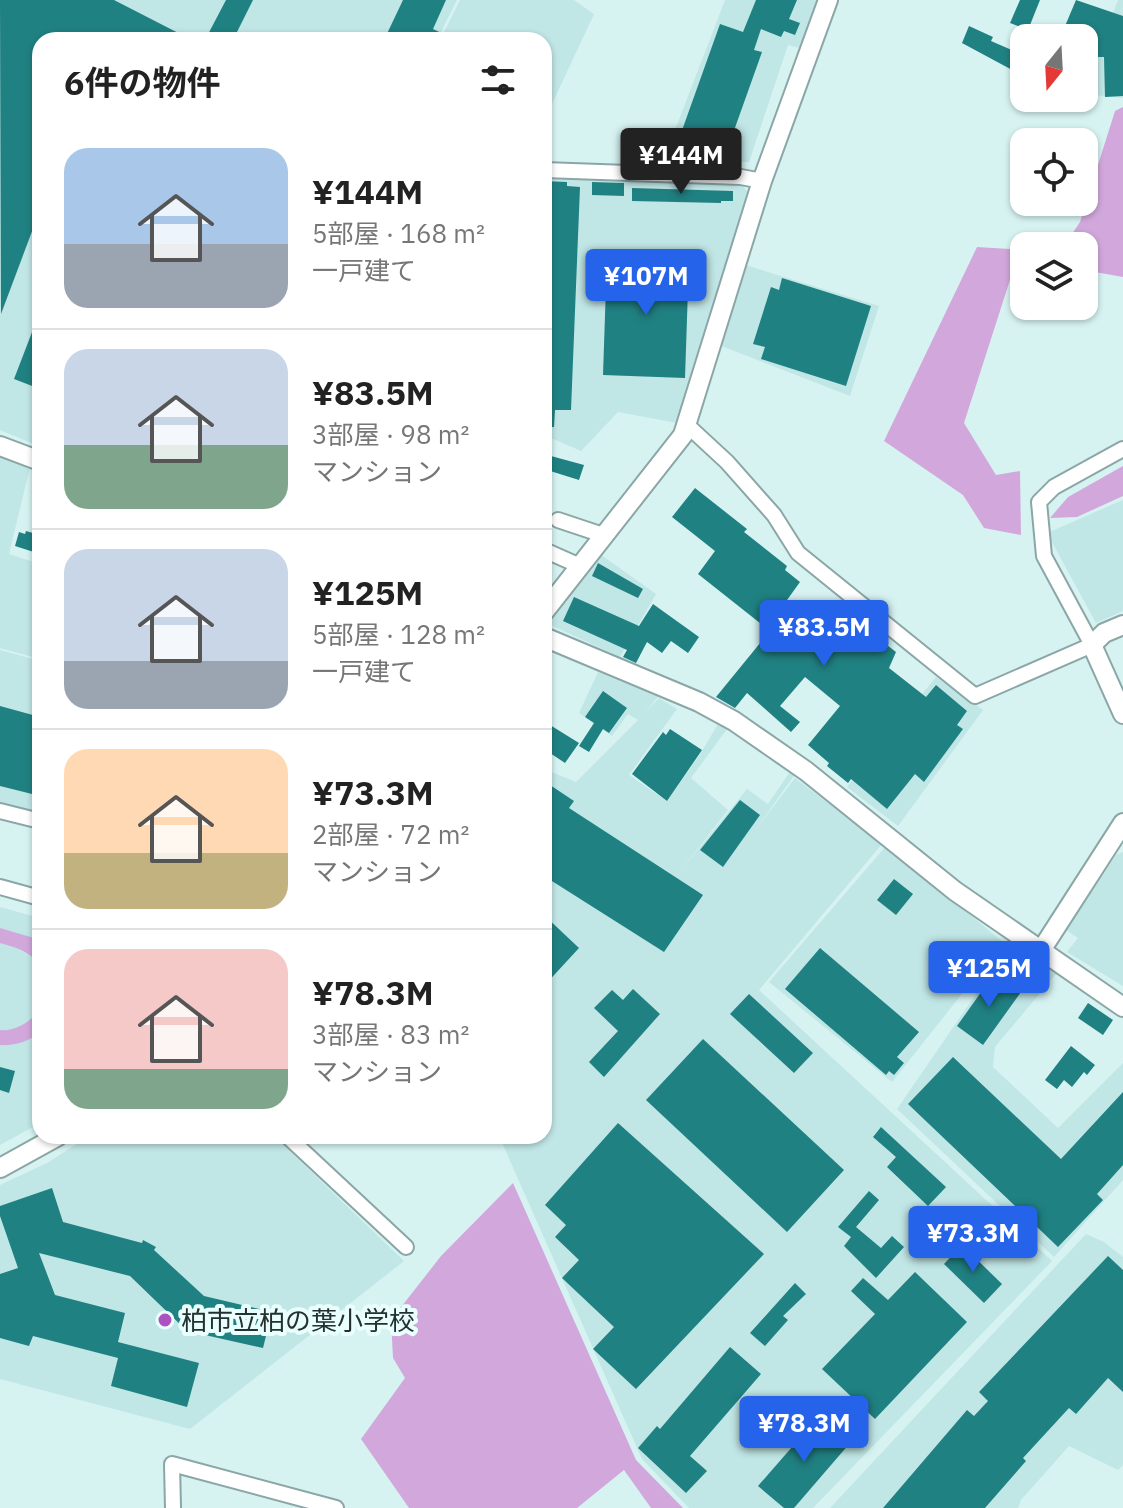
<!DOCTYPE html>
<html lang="ja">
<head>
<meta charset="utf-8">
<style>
  body { margin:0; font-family:"IBM Plex Sans","Noto Sans JP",sans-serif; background:#f6f6f6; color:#222; height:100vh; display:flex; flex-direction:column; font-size:30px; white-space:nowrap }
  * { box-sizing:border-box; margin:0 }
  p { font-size:26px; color:#767676 }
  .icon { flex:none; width:44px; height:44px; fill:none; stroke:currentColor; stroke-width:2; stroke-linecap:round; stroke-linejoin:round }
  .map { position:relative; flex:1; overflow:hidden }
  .side { position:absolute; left:32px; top:32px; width:520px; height:1112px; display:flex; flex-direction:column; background:#fff; border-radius:24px; box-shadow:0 2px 6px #0004 }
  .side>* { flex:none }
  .needle { width:52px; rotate:198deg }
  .tools { position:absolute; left:1010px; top:24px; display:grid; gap:16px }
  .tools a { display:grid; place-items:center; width:88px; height:88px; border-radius:16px; background:#fff; box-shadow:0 2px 6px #0004; font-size:40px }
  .price { position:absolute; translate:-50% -68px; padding:0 18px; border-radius:8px; background:#2563eb; color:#fff; font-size:26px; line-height:52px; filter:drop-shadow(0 2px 4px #0008) }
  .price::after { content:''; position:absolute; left:50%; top:48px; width:24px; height:18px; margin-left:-12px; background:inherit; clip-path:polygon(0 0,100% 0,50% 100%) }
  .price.on { background:#222; color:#fff }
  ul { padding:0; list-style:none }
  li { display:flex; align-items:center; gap:24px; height:200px; padding:0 32px }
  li+li { border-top:2px solid #e0e0e0 }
  li span { display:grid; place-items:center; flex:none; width:224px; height:160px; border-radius:24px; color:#555 }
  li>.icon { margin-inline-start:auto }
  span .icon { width:96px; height:96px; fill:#fffc; stroke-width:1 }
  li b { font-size:34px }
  h2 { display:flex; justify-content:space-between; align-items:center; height:96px; padding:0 32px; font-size:34px }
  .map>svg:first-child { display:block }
  .built { fill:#c1e6e6 }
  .green { fill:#d2a8dc }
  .building { fill:#208182 }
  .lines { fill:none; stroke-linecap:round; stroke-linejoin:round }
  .minor-casing { stroke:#8ba6a6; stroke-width:18 }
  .tertiary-casing { stroke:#8ba6a6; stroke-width:22 }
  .minor { stroke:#fff; stroke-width:14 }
  .tertiary { stroke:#fff; stroke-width:18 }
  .poi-dot { fill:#ac53c0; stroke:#e8fffe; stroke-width:3 }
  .labels { text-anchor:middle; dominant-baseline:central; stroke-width:8; stroke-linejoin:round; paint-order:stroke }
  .poi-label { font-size:26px; fill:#253030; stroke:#e8fffe; text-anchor:start }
</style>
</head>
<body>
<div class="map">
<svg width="1123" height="1508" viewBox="0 0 1123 1508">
  <rect width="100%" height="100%" fill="#d6f3f2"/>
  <g class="built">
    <polygon points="0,0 457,0 437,40 40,40 40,433 34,444 0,430"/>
    <polygon points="460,0 574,0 594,14 552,104 544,100 544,40 440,40"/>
    <polygon points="725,0 818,0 799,48 788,45 749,162 662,164"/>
    <polygon points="1118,0 1123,0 1123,98 1084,94 1084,86"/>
    <polygon points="544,174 739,181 749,194 677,423 618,412 581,451 544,435"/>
    <polygon points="742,264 879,306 850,396 719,345"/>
    <polygon points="0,456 30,467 9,554 40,564 40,659 0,648"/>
    <polygon points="1123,500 1123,611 1096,623 1047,533"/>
    <polygon points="597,552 656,594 620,657 544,622"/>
    <polygon points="0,650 40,661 40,814 0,803"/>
    <polygon points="598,672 658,697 644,713 659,698 677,709 629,775 667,801 699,756 718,724 727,729 691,778 728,810 678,874 747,789 768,804 792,769 796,773 756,829 795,778 882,844 759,990 1052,1261 813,1508 689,1508 642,1459 499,1136 544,1136 544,769 576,782 638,720 628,714 612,736 579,713"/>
    <polygon points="936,677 983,710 898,826 847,787"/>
    <polygon points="886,846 1003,942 892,1082 769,982"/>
    <polygon points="1123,852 1123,986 1067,952 1078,938 1066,930 1116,855"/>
    <polygon points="0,907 40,918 40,1123 0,1145"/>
    <polygon points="1009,946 1056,974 995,1047 993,1067 1058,1128 1123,1063 1123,1180 1054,1257 897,1109"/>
    <polygon points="89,1136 274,1136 404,1261 190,1429 0,1379 0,1185 47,1163"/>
    <polygon points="1086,1234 1104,1242 1123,1257 1123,1465 1118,1470 1069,1446 1021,1500 1018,1508 830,1508"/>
  </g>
  <g class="green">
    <polygon points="1123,107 1123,277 1084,270 1084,246 1064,246 1080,222 1115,111"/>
    <polygon points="977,247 1024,250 1024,259 1017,258 964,423 996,475 1020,471 1021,535 984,528 963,495 884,441"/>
    <polygon points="1123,466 1123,496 1077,517 1050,518 1068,497"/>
    <path d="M0,928L34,938L40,944V966C30,951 17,948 0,943Z"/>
    <path d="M40,1010V1032C29,1042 14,1046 0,1045V1030C15,1032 31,1021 40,1010Z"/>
    <polygon points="513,1183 636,1460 683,1508 651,1508 624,1470 577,1508 409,1508 361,1439 405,1378 393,1358 391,1320 441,1256"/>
  </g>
  <g class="building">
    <polygon points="0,0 114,0 192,40 40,40 40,210 1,314"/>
    <polygon points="226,0 253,0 233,40 205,40"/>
    <polygon points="403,0 446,0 433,29 456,40 384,40"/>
    <polygon points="756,0 797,0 789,19 800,23 795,35 784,31 781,37 761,29 754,50 762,52 726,153 719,151 714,164 675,150 720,24 743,32"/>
    <polygon points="1020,0 1040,0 1028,30 1010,23"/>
    <polygon points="1076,0 1123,16 1123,96 1105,97 1104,57 1084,57 1084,38 1060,38"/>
    <polygon points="969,26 993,37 991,41 1021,54 1014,71 962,43"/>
    <polygon points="544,181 567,182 567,186 580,187 571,410 555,410 554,427 544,427"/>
    <polygon points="592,182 624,183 624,196 592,195"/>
    <polygon points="632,188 733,191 733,201 721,201 721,203 632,201"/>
    <polygon points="607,256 689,259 685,378 603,375"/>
    <polygon points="782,278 871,306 846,386 761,359 765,347 753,344 771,287 779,290"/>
    <polygon points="39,314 40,314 40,389 14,379"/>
    <polygon points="551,456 584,465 579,480 547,470"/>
    <polygon points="695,488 747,529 744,532 787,566 785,570 800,582 782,607 816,636 831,616 843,625 847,621 853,626 857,622 896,652 889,668 926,697 936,685 967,711 957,725 963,729 924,782 915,774 887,809 851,779 848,783 827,766 829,763 808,745 840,706 805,677 780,706 800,722 791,732 747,693 735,708 716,697 770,631 698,574 715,551 672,517"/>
    <polygon points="26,531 40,535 40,554 15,546 19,532 25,534"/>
    <polygon points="598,563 643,589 638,598 592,576"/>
    <polygon points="574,597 639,626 653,604 699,637 688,653 671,641 662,653 647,642 636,663 623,657 627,650 563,621"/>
    <polygon points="603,691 627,708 609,733 603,729 589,752 579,746 594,723 585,717"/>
    <polygon points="0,706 40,717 40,796 0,786"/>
    <polygon points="550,725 579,743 565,763 544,749 544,734"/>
    <polygon points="670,729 702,750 667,801 632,774 663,732 666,735"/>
    <polygon points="544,781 574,801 569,808 703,895 664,952 544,876"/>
    <polygon points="740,800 760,815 723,867 700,850"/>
    <polygon points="894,879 913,894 896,915 877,900"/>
    <polygon points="544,915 579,948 544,986"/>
    <polygon points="820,948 919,1032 897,1057 904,1063 894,1075 889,1071 886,1075 785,989"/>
    <polygon points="994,974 1021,992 983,1045 957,1026"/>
    <polygon points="633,989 660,1014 604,1077 589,1062 618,1031 594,1008 612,990 623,1000"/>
    <polygon points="749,994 813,1053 794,1073 730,1014"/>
    <polygon points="1088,1003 1113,1020 1103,1035 1078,1018"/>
    <polygon points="703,1039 844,1170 787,1232 646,1100"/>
    <polygon points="1071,1046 1095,1065 1087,1075 1084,1072 1072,1087 1064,1080 1057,1089 1045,1080"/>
    <polygon points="953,1057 1061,1159 1123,1092 1123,1165 1097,1194 1103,1200 1058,1247 908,1104"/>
    <polygon points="0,1067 15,1071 9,1093 0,1090"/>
    <polygon points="618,1123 764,1254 636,1389 593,1349 614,1327 562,1278 579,1260 555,1237 566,1225 545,1205"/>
    <polygon points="881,1127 946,1187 928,1206 887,1167 896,1157 873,1137"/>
    <polygon points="52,1188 63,1222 142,1243 143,1240 156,1247 154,1250 204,1296 272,1312 263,1348 187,1331 130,1276 39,1253 55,1295 125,1313 118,1342 199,1363 187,1407 111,1386 118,1358 33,1336 29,1346 0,1338 0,1274 18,1268 0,1216 0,1206"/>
    <polygon points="869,1191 879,1200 856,1227 881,1248 892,1236 904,1247 876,1278 844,1246 851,1237 838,1227"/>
    <polygon points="999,1227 1012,1237 999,1253 986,1243"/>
    <polygon points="962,1245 1002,1284 984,1303 944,1264"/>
    <polygon points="1108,1256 1123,1270 1123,1392 1108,1378 1076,1414 1069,1408 1023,1458 1026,1461 985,1508 883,1508 967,1410 974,1416 988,1401 979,1392"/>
    <polygon points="915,1272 967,1322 875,1419 822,1369 875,1314 851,1291 863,1278 888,1300"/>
    <polygon points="795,1283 806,1294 783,1316 788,1320 765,1346 750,1333"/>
    <polygon points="730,1347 761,1374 690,1456 707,1471 686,1493 638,1448 657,1426 660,1429"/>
    <polygon points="819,1416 850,1443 794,1508 784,1508 758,1486"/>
  </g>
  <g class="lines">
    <defs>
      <g id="minor">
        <polyline points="544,170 741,177 762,181"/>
        <polyline points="687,425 727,462 774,515 798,553 975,696 1092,645 1044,556 1039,502 1054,487 1123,449"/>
        <polyline points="558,520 603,535"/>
        <polyline points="544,550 580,566"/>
        <polyline points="0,811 40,821"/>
        <polyline points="0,887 40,898"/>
        <polyline points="287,1136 406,1247"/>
        <polyline points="173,1508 172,1464 336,1508"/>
      </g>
      <g id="tertiary">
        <polyline points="0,446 40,461"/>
        <polyline points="544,612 683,435 762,181 828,0"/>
        <polyline points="1123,625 1104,633 1092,645 1123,714"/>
        <polyline points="544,637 699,702 734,721 806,771 955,891 1123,1007"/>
        <polyline points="1040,952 1123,823"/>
        <polyline points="0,1168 58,1136"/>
      </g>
    </defs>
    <use href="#minor" class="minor-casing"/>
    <use href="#tertiary" class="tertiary-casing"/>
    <use href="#minor" class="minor"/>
    <use href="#tertiary" class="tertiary"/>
  </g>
  <circle class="poi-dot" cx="165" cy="1320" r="8"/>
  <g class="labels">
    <g class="poi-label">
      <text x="181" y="1320">柏市立柏の葉小学校</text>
    </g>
  </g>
</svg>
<div class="tools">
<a><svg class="needle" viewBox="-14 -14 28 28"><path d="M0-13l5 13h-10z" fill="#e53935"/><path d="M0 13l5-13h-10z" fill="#767676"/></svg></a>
<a><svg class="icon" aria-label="locate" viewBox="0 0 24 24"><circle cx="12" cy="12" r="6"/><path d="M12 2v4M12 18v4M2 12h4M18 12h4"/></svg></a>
<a><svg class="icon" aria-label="layers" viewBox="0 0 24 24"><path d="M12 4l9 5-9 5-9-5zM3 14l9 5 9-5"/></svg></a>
</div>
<b class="price on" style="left:681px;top:196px">¥144M</b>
<b class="price" style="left:646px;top:317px">¥107M</b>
<b class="price" style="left:824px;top:668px">¥83.5M</b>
<b class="price" style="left:989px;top:1009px">¥125M</b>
<b class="price" style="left:973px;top:1274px">¥73.3M</b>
<b class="price" style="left:804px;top:1464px">¥78.3M</b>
<section class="side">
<h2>6件の物件<svg class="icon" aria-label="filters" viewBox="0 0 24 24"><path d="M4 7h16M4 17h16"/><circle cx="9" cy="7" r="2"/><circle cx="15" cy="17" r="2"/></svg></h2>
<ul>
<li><span style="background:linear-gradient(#a9c7e8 60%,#9aa5b1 0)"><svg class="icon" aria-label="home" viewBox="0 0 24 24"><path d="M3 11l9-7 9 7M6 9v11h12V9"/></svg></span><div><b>¥144M</b><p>5部屋 · 168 m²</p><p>一戸建て</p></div></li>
<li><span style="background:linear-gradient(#c9d6e8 60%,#7fa58c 0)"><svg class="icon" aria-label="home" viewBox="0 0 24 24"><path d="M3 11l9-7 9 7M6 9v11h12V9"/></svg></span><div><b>¥83.5M</b><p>3部屋 · 98 m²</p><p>マンション</p></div></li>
<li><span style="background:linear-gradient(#c9d6e8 70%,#9aa5b1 0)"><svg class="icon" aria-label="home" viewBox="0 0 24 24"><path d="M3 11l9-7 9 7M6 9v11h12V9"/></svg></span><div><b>¥125M</b><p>5部屋 · 128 m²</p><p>一戸建て</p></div></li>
<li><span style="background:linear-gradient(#ffd9b3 65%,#c2b280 0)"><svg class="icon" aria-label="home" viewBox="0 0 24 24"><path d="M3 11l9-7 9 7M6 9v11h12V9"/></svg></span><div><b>¥73.3M</b><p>2部屋 · 72 m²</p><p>マンション</p></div></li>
<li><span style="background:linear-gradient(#f6c9c9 75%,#7fa58c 0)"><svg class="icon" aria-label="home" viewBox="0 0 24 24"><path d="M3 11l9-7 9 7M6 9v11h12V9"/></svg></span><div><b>¥78.3M</b><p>3部屋 · 83 m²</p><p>マンション</p></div></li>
</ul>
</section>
</div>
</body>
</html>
